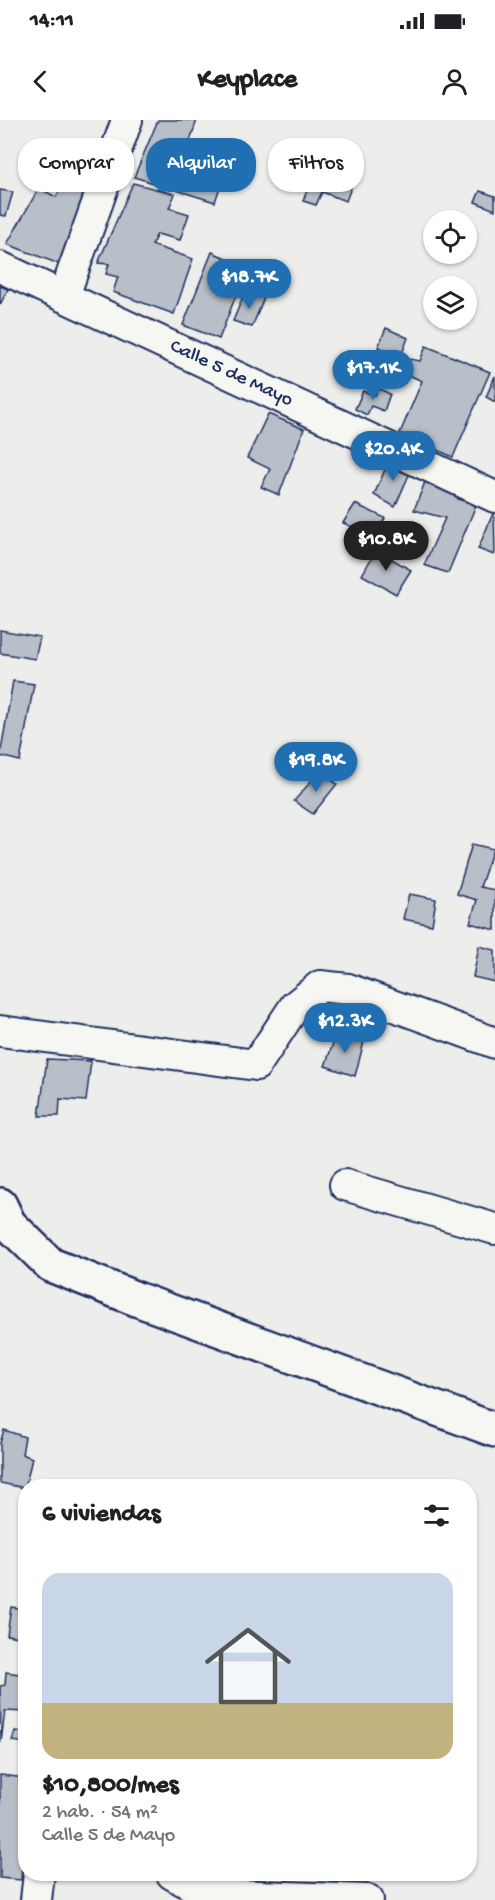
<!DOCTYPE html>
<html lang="es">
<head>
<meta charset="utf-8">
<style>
  body { margin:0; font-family:"Gochi Hand",sans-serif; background:#f6f6f6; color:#202124; height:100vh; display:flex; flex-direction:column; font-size:22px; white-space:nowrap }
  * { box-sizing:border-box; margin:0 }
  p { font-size:20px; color:#757577 }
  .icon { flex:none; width:33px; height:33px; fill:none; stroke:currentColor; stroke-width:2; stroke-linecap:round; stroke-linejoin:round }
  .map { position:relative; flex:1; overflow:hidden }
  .panel { position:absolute; left:18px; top:1359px; width:459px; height:402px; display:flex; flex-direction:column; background:#fff; border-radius:24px; box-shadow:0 2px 4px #0004 }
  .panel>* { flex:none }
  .top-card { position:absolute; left:18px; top:18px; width:459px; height:54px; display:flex; gap:12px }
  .fabs { position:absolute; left:423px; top:90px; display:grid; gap:12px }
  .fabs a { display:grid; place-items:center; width:54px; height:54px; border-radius:50%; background:#fff; box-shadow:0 2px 4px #0004; font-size:30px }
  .price { position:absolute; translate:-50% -51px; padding:0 14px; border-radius:21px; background:#1f6fb2; color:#fff; font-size:20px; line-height:39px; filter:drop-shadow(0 2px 3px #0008) }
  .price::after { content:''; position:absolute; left:50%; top:36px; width:18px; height:14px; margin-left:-9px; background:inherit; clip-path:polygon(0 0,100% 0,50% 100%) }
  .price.selected { background:#222; color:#fff }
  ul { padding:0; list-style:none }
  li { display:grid; align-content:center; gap:12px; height:318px; padding:0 24px }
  li span { display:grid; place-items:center; height:186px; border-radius:18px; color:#555 }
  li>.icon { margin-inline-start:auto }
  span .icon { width:108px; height:108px; fill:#fffc; stroke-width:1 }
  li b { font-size:26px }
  h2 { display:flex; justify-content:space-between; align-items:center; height:72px; padding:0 24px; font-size:26px }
  .tag { padding:0 21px; border-radius:24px; background:#fff; box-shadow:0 2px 4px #0004; font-size:21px; line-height:54px }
  .tag.selected { background:#1f6fb2; color:#fff }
  .status { display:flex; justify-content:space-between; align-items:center; height:42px; padding:0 30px; background:#fff; direction:ltr }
  .status svg { height:16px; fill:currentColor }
  header { display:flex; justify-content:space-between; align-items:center; height:78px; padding:0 24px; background:#fff; font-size:27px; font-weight:700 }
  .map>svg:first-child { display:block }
  .building { fill:#b9bfc8; stroke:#1b2f5e; stroke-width:1.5 }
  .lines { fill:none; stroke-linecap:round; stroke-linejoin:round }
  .street-casing { stroke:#1b2f5e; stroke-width:34 }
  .secondary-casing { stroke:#1b2f5e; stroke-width:38 }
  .street { stroke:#f6f6f2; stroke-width:30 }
  .secondary { stroke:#f6f6f2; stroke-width:33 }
  .labels { text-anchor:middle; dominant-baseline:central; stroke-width:4.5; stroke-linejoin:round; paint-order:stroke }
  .street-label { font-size:20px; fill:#1b2f5e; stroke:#f6f6f2 }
</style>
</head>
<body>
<div class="status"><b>14:11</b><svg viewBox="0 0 49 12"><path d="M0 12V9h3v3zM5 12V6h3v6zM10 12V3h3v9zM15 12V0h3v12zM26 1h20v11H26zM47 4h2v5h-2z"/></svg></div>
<header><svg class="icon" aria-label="back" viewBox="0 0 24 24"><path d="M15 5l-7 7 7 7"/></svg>Keyplace<svg class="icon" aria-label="person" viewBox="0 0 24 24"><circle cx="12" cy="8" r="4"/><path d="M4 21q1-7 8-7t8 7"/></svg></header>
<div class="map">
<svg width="495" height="1780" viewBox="0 0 495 1780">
  <rect width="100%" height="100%" fill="#edeeec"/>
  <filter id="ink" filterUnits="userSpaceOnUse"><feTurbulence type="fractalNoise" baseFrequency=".0167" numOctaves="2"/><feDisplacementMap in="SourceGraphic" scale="12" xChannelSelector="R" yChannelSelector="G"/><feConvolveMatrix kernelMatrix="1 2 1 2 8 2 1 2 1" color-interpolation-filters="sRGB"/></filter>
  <g filter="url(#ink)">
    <g class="building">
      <polygon points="158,0 197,0 185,35 226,49 215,82 134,57"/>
      <polygon points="59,25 104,46 64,146 7,124 39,68 56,77 65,61 44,53"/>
      <polygon points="317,44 355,57 346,81 322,72 316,85 303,81"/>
      <polygon points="133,63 175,74 169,88 189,94 180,120 157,114 152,125 193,139 174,194 113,172 118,157 106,154 109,144 98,143"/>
      <polygon points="0,70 13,72 6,96 0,95"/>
      <polygon points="480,71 495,76 495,90 475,82"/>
      <polygon points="212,132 247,147 219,219 183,205"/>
      <polygon points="0,166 8,169 0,185"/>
      <polygon points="245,172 264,178 252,207 233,201"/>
      <polygon points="386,208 408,218 401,236 378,227"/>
      <polygon points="426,226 490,252 453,337 400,313 422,261 404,253 410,239 420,241"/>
      <polygon points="495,256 495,282 486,277"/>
      <polygon points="378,268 390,274 384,291 371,286 367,295 355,289 363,271 375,275"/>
      <polygon points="268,294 304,309 279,375 261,367 270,349 247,338"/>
      <polygon points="390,338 412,348 395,387 374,375"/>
      <polygon points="431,361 462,373 458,379 476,385 448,453 424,445 445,398 414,390 425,362"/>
      <polygon points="355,384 385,398 375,417 343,403"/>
      <polygon points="494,391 495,432 494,435 478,429"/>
      <polygon points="376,430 411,450 396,474 362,455"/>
      <polygon points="0,510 40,517 35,539 0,533"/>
      <polygon points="13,561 34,564 20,641 0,636"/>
      <polygon points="320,651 337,664 313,694 294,681"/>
      <polygon points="472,724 493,729 480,767 495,770 495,810 470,803 477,780 457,774"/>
      <polygon points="409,774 436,779 432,805 403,799"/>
      <polygon points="479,826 495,830 495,862 473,857"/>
      <polygon points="337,912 364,922 355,956 325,946"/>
      <polygon points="47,939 91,941 86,981 60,979 59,996 39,996"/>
      <polygon points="4,1310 25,1317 22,1334 32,1338 25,1368 0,1363 0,1323"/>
      <polygon points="11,1487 26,1489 26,1518 7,1515"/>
      <polygon points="6,1552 26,1555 26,1592 5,1591 1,1622 0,1566 5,1565"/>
      <polygon points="26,1608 26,1623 12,1621 15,1611 25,1612"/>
      <polygon points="0,1655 26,1658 26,1697 21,1760 0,1758"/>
      <polygon points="335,1754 355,1754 354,1762 334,1760"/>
      <polygon points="377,1754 396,1754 395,1758 376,1757"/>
    </g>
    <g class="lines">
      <defs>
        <g id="street">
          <polyline points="0,147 495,377"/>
          <polyline points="64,176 127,0"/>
          <polyline points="0,911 256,945 295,886 320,866 348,869 495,923"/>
          <polyline points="345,1065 495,1109"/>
          <polyline points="172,1754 207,1774 368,1780"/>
          <polyline points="36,1780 39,1754"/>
        </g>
        <polyline id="secondary" points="0,1085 9,1104 51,1145 139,1180 495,1310"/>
      </defs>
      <use href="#street" class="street-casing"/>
      <use href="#secondary" class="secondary-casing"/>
      <use href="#street" class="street"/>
      <use href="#secondary" class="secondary"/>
    </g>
  </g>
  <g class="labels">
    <g class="street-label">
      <text transform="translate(231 254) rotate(25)">Calle 5 de Mayo</text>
    </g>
  </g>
</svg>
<div class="fabs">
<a><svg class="icon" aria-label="locate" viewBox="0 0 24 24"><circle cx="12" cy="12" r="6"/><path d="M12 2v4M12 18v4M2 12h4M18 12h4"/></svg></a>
<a><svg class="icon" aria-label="layers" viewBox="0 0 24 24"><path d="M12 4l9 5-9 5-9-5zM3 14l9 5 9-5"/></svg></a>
</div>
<b class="price" style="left:249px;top:190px">$18.7K</b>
<b class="price" style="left:373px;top:281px">$17.1K</b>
<b class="price" style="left:393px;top:362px">$20.4K</b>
<b class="price selected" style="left:386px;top:452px">$10.8K</b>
<b class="price" style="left:316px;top:673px">$19.8K</b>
<b class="price" style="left:345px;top:934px">$12.3K</b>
<div class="top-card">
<a class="tag">Comprar</a>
<a class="tag selected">Alquilar</a>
<a class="tag">Filtros</a>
</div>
<section class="panel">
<h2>6 viviendas<svg class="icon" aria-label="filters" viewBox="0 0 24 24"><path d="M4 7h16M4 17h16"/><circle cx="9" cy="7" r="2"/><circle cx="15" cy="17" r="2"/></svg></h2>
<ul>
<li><span style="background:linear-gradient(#c9d6e8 70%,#c2b280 0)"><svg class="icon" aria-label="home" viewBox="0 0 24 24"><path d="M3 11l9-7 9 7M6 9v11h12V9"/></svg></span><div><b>$10,800/mes</b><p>2 hab. · 54 m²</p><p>Calle 5 de Mayo</p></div></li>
</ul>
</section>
</div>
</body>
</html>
